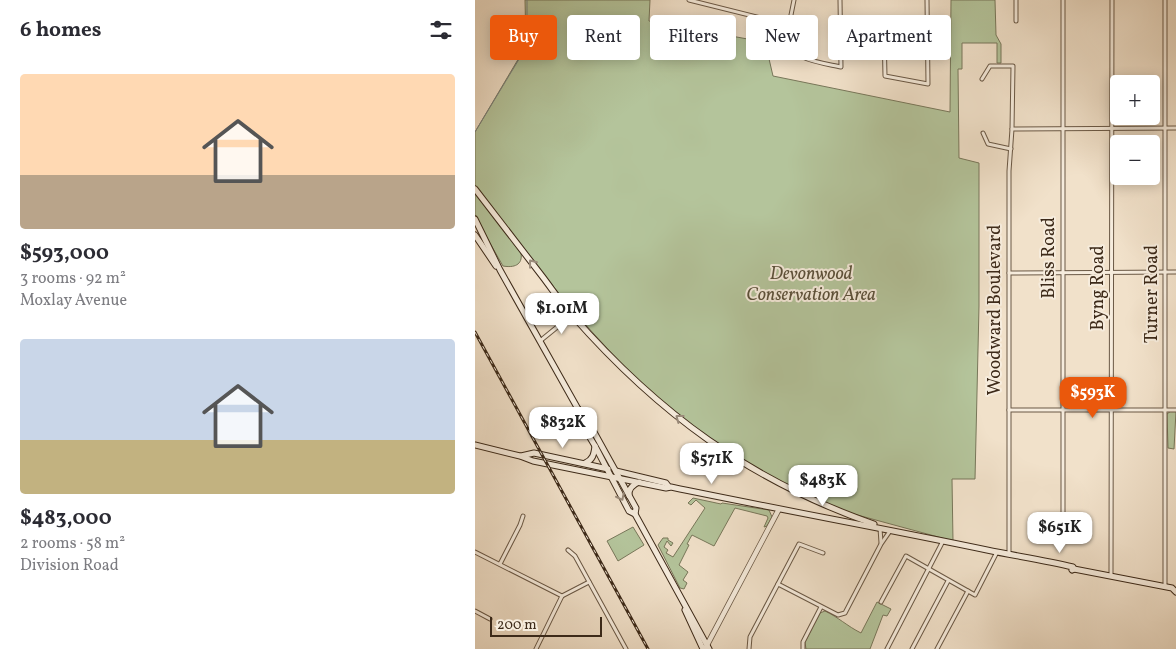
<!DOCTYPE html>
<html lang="en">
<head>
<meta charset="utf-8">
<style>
  body { margin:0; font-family:Vollkorn,serif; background:#f7f7f7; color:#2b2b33; height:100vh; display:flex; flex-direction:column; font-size:19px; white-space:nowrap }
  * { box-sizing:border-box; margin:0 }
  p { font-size:16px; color:#7c7c81 }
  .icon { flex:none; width:28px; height:28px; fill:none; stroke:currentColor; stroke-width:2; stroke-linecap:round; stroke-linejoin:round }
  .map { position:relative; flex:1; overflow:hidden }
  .panel { display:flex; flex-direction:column; background:#fff; width:475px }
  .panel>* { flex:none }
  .top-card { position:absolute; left:15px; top:15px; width:475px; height:45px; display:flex; gap:10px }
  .buttons { position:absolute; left:635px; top:75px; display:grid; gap:10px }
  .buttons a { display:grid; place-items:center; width:50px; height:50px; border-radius:5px; background:#fff; box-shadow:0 2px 12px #0003; font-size:25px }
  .scale { position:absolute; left:15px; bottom:12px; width:112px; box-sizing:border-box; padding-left:5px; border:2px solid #3d2a19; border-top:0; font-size:14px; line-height:18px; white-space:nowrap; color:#3d2a19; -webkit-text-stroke:4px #f6ecdd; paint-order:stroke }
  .price { position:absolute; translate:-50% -42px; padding:0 11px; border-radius:10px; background:#fff; color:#222; font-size:16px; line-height:32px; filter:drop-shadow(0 1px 2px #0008) }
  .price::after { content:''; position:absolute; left:50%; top:30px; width:15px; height:11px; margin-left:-8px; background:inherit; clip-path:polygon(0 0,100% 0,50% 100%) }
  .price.selected { background:#ea580c; color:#fff }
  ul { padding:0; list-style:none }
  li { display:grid; align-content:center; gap:10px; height:265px; padding:0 20px }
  li span { display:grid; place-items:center; height:155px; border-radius:5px; color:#555 }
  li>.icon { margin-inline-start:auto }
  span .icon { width:90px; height:90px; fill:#fffc; stroke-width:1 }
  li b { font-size:21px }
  h2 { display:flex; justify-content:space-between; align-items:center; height:60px; padding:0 20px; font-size:21px }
  .tag { padding:0 18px; border-radius:5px; background:#fff; box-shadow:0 2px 12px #0003; font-size:18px; line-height:45px }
  .tag.selected { background:#ea580c; color:#fff }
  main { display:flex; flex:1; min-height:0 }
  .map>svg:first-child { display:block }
  .green { fill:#b4c49b; stroke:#78775a }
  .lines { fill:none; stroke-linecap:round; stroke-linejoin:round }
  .stream { stroke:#79807e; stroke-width:1 }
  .minor-casing { stroke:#6a5845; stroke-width:5 }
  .tertiary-casing { stroke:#6a5845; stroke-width:6 }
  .secondary-casing { stroke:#3d2a19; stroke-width:7 }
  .minor { stroke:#f6ecdd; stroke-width:3 }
  .tertiary { stroke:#f6ecdd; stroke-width:4.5 }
  .secondary { stroke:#f6ecdd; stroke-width:5 }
  .rail-casing { stroke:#3d2a19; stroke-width:3 }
  .rail { stroke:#f6ecdd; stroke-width:1; stroke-dasharray:4; stroke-linecap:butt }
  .oneway { stroke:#9a8b7b }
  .labels { text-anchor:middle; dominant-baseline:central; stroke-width:4; stroke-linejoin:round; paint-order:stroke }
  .street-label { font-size:18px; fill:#3d2a19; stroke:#f6ecdd }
  .park-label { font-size:18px; font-style:italic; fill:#5b503a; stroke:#f6ecdd }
</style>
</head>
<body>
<main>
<section class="panel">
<h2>6 homes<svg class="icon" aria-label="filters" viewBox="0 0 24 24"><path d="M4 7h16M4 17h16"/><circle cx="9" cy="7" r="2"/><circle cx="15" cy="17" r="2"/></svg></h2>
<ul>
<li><span style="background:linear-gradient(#ffd9b3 65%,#b9a48a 0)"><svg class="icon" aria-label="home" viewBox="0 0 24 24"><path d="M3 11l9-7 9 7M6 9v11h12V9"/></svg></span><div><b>$593,000</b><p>3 rooms · 92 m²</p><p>Moxlay Avenue</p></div></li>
<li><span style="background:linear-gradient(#c9d6e8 65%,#c2b280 0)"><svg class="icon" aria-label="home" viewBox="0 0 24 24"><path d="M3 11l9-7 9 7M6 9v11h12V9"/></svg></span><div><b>$483,000</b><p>2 rooms · 58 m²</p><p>Division Road</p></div></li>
</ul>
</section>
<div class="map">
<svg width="701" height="649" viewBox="0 0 701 649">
  <rect width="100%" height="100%" fill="#f1e1ca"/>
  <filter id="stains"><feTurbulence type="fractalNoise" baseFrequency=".004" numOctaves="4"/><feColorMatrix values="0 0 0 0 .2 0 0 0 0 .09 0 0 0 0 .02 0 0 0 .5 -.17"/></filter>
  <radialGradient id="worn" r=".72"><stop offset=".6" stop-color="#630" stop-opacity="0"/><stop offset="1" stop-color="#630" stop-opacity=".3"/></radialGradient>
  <g class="green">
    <polygon points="50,0 175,0 174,21 289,42 301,24 304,25 291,46 298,76 475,112 476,0 520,0 521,35 526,44 526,63 522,63 522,43 487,43 487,69 483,69 484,158 504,163 504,306 500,479 477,479 478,541 375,513 342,500 312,485 273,464 236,439 195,409 167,386 119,334 94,306 0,187 0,132 51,46"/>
    <path d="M0,191L46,253C48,265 39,268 28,266L0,217Z"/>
    <polygon points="696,411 701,411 699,449 693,448 692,414"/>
    <polygon points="218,498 246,504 247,503 294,510 297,517 292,526 289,527 293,518 292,516 260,508 239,546 217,535 212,544 214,545 204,565 213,572 208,580 212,583 209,589 205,588 183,545 188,538 193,538 193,540 198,543 196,546 192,541 189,547 193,550 191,553 198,557 230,508 221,500 216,505 213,503"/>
    <polygon points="158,527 169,545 143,561 132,541"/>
    <path d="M402,602L416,609L412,616L408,615L395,649H331L330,642L345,613L350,611C363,617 372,626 386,633Z"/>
  </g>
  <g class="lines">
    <polyline class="stream" points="0,132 52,46 52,0"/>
    <defs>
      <g id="minor">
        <path d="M214,0L314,25C314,29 312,33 312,37C312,60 349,63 366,67L365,0"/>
        <polyline points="690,0 690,587"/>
        <polyline points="541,21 541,0"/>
        <polyline points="314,25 319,0"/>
        <polyline points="452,31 409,31 410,76 453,84 452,0"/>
        <polyline points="507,79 515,66 538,66 537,129 534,171 534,554"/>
        <polyline points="537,129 701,128"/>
        <polyline points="508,133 513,144 536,149"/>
        <polyline points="534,273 701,272"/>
        <polyline points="65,341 97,315"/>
        <polyline points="534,410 701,410"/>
        <polyline points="588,516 588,0"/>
        <polyline points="405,528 406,543"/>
        <polyline points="93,550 100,556 151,649"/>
        <polyline points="0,552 87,596"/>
        <polyline points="25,564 45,525 48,516"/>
        <polyline points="636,576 637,0"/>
        <polyline points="303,584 363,615 370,613 406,544 415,531"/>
        <polyline points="406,602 431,556 500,595 522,552"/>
        <polyline points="0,611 15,619"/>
        <polyline points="61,649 87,596 114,582"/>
        <polyline points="274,649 275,637 324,544 348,553"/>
        <polyline points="328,649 328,642 346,607"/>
        <polyline points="412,649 468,541"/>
        <polyline points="437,649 473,581"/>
        <polyline points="462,649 493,591"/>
      </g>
      <polyline id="tertiary" points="231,647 304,509"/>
      <g id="secondary">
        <path d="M0,189C22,218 45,247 67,276C77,289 86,303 97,315C183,413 275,481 399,524"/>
        <polyline points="0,219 25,270 103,409 109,414 161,508 160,514"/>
        <polyline points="0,235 21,266"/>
        <polyline points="103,409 102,416 120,446 154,511 160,514 234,649"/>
        <path d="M0,445L45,456L58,461L191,488L196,487C301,509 407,528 512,550C541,556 569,560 598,567L599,569"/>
        <polyline points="46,456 59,453 133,469"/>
        <path d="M110,463C118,460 119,454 120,446"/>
        <polyline points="141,471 191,483 194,487"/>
        <path d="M154,496C153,489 157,485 164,482"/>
        <polyline points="597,570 599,569 697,588 701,592"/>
        <polyline points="210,610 228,649"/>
      </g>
    </defs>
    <use href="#minor" class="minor-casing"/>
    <use href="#tertiary" class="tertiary-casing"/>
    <use href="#secondary" class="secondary-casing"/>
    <use href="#minor" class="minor"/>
    <use href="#tertiary" class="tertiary"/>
    <use href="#secondary" class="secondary"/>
    <defs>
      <polyline id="rail" points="0,332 173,649"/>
    </defs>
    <use href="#rail" class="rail-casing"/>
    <use href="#rail" class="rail"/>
  </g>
  <defs><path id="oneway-chevron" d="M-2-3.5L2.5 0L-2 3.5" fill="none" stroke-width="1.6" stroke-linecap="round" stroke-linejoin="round" transform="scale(1.25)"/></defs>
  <g class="oneway">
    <use href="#oneway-chevron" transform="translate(57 263) rotate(-128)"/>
    <use href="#oneway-chevron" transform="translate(204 418) rotate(-143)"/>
    <use href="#oneway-chevron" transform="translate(146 497) rotate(63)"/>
  </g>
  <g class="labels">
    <g class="street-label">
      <text transform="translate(574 258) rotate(-90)">Bliss Road</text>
      <text transform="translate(623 288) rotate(-90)">Byng Road</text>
      <text transform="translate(677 294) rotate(-90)">Turner Road</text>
      <text transform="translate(520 310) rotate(-90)">Woodward Boulevard</text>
    </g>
    <g class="park-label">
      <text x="336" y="274">Devonwood<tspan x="336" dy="21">Conservation Area</tspan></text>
    </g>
  </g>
  <rect width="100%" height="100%" filter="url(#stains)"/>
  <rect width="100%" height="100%" fill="url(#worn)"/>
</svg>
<div class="buttons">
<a>+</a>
<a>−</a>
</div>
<div class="scale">200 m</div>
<b class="price" style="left:87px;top:335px">$1.01M</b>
<b class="price selected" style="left:618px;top:419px">$593K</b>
<b class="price" style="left:88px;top:449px">$832K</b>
<b class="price" style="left:237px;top:485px">$571K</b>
<b class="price" style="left:348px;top:507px">$483K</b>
<b class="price" style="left:585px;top:554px">$651K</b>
<div class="top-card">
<a class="tag selected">Buy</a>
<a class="tag">Rent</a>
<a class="tag">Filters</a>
<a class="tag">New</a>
<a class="tag">Apartment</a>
</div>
</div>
</main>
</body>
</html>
